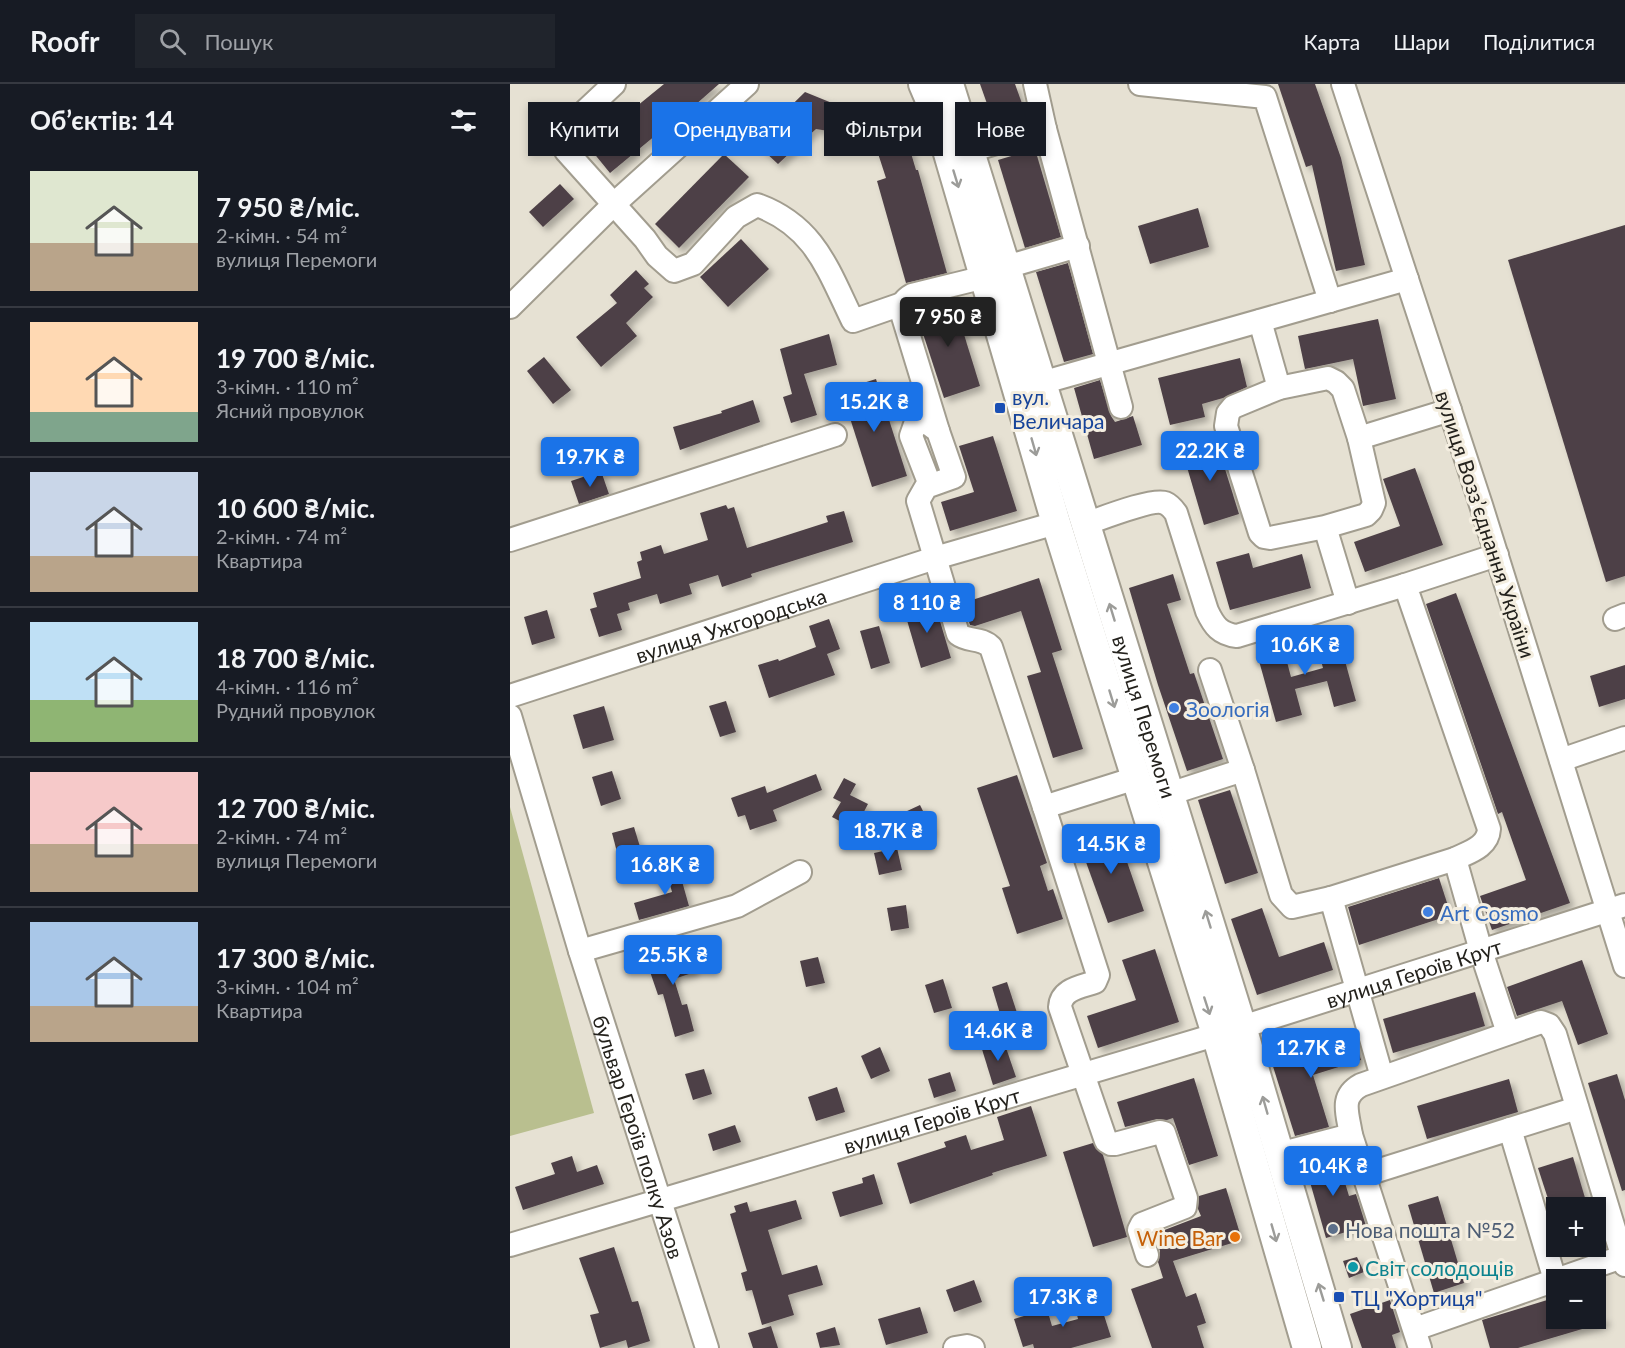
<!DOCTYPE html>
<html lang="uk">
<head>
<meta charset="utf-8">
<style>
  body { margin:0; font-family:Lato,sans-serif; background:#20242c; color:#f1f3f6; height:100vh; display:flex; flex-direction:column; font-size:22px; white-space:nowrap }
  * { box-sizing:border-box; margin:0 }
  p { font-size:20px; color:#9ea1a6 }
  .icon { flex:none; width:33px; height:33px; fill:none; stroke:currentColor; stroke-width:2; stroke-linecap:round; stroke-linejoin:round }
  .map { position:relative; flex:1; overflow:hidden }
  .side { display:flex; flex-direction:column; background:#171b24; width:510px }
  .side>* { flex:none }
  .top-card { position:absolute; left:18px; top:18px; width:570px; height:54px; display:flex; gap:12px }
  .controls { position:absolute; left:1036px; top:1113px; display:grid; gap:12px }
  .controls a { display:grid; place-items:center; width:60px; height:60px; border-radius:0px; background:#171b24; box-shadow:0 3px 9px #0003; font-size:30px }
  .price { position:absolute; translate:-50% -51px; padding:0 14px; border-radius:6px; background:#1a73e8; color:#fff; font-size:20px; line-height:39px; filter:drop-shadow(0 2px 3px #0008) }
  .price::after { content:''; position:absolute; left:50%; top:36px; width:18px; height:14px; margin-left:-9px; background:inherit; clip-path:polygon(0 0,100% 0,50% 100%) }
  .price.selected { background:#222; color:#fff }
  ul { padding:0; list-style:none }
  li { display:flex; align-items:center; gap:18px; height:150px; padding:0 30px }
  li+li { border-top:2px solid #363941 }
  li span { display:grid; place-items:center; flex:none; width:168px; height:120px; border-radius:0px; color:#555 }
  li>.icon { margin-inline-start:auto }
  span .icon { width:72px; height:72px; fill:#fffc; stroke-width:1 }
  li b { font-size:26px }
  h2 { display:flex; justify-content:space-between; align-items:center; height:72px; padding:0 30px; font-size:26px }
  .chip { padding:0 21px; border-radius:0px; background:#171b24; box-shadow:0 3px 9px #0003; font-size:21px; line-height:54px }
  .chip.selected { background:#1a73e8; color:#fff }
  header { display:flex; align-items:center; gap:36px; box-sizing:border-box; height:84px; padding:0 30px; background:#171b24; border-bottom:2px solid #363941 }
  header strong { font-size:28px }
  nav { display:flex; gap:33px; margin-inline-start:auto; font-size:21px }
  .search { width:420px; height:54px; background:#20242c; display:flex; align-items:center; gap:15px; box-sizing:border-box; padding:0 21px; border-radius:0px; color:#9ea1a6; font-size:22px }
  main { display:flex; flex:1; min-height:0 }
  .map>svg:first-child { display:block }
  .green { fill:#b9bf8f }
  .building { fill:#4e4146; filter:url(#shadow) }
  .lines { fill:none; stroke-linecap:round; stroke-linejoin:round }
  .minor-casing { stroke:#a29d8f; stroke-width:26 }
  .major-casing { stroke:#a29d8f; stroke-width:32 }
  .minor { stroke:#fff; stroke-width:22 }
  .major { stroke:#fff; stroke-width:28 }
  .oneway { stroke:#9c9c99 }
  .transit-dot { fill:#1a4fb4; stroke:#f4eee0; stroke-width:2 }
  .shop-dot { fill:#3f7fe0; stroke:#f4eee0; stroke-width:2 }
  .service-dot { fill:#5c6f8a; stroke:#f4eee0; stroke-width:2 }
  .food-dot { fill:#e8710a; stroke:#f4eee0; stroke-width:2 }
  .culture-dot { fill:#0f9aa8; stroke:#f4eee0; stroke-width:2 }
  .labels { text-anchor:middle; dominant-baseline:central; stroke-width:6; stroke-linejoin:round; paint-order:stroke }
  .transit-label { font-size:21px; fill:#164399; stroke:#f4eee0; text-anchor:start }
  .street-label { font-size:21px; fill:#24221d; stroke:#f4eee0 }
  .shop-label { font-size:21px; fill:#366cbe; stroke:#f4eee0; text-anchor:start }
  .service-label { font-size:21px; fill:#4e5e75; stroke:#f4eee0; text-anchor:start }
  .food-label { font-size:21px; fill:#c56008; stroke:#f4eee0; text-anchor:end }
  .culture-label { font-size:21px; fill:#0d838f; stroke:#f4eee0; text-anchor:start }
</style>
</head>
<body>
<header>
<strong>Roofr</strong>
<div class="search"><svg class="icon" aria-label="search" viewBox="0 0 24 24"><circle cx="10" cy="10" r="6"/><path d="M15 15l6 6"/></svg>Пошук</div>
<nav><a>Карта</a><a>Шари</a><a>Поділитися</a></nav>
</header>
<main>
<section class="side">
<h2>Об’єктів: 14<svg class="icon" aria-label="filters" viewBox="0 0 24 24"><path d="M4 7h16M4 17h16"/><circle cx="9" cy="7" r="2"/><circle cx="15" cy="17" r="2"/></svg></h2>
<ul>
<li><span style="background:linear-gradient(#dfe7d0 60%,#b9a48a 0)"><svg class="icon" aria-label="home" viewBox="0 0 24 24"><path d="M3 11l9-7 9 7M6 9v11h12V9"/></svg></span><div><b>7 950 ₴/міс.</b><p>2-кімн. · 54 m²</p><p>вулиця Перемоги</p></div></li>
<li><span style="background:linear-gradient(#ffd9b3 75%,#7fa58c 0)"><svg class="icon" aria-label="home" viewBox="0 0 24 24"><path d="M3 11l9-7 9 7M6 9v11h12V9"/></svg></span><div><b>19 700 ₴/міс.</b><p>3-кімн. · 110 m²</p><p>Ясний провулок</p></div></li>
<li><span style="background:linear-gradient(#c9d6e8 70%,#b9a48a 0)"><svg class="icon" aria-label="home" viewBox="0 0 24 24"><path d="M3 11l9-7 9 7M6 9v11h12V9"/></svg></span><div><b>10 600 ₴/міс.</b><p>2-кімн. · 74 m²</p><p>Квартира</p></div></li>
<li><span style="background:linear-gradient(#bfe0f5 65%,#8fb573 0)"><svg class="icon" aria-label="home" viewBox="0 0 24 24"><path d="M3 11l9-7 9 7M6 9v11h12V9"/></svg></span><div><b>18 700 ₴/міс.</b><p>4-кімн. · 116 m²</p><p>Рудний провулок</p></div></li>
<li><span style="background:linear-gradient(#f6c9c9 60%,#b9a48a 0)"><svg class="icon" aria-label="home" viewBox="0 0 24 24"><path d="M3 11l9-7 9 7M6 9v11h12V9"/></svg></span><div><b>12 700 ₴/міс.</b><p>2-кімн. · 74 m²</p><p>вулиця Перемоги</p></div></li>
<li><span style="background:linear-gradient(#a9c7e8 70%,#b9a48a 0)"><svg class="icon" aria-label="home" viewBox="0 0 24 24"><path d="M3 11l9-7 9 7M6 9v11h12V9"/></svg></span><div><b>17 300 ₴/міс.</b><p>3-кімн. · 104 m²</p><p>Квартира</p></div></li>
</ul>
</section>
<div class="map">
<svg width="1115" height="1264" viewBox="0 0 1115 1264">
  <defs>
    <filter id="shadow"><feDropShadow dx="4.5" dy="4.5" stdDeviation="3" flood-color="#0004"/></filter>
  </defs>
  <rect width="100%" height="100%" fill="#e6e1d3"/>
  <polygon class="green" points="0,723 84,1029 0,1052"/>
  <g class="building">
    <polygon points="154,0 209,0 176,29 175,27 100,89 78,62"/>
    <polygon points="470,0 505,0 518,36 486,45"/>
    <polygon points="768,0 805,0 831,74 855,181 826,187 802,81 796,83"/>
    <polygon points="295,8 322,19 351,23 386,19 406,86 408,86 437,189 396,199 367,97 376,94 363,54 306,45 268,80 244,58"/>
    <polygon points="525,65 551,153 515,164 488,76"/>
    <polygon points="214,70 239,93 169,164 145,140"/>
    <polygon points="50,100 64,115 33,143 19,128"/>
    <polygon points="688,124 699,163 640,180 628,142"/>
    <polygon points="1115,141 1115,492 1096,498 998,176"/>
    <polygon points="231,155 259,185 218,223 190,193"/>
    <polygon points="558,179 583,270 554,278 526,188"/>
    <polygon points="126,186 139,200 134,204 143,213 116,239 127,252 91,283 66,253 107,219 100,211"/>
    <polygon points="443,215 470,302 434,314 405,225"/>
    <polygon points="868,235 886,315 853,322 843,275 795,285 788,252"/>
    <polygon points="319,250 327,281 294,290 307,331 281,339 273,313 282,310 270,265"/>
    <polygon points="34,273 61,306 43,320 17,287"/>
    <polygon points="730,274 737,303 713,314 692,320 695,333 660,341 648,294"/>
    <polygon points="366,295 397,392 362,403 331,306"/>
    <polygon points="590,296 601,332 605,338 623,332 632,361 584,375 564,304"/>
    <polygon points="243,316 250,338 170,366 163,343 212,329 211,327"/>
    <polygon points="483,352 507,427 440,447 431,418 464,408 449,362"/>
    <polygon points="706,356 729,430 694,441 672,366"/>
    <polygon points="905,384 933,461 855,488 844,458 890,442 873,395"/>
    <polygon points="91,387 99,410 69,420 61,397"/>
    <polygon points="216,421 218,425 224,423 237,464 318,438 316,432 334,427 343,458 241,490 242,493 212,503 208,491 179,500 182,510 150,520 147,510 118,519 120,526 107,530 112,546 89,553 80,525 87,523 83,509 131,494 127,478 132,476 130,468 151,461 154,470 198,456 190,429"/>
    <polygon points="739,469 743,484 792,470 801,504 720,526 706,478"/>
    <polygon points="663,490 671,516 657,520 680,590 684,589 713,675 677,687 648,601 619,504"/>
    <polygon points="529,494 552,566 542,569 573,665 543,674 517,592 531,588 511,527 465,542 460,541 453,519"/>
    <polygon points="946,509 1060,819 982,846 970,812 1016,796 992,728 988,730 916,520"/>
    <polygon points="424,517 441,574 411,584 394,526"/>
    <polygon points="37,526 45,554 22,561 14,533"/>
    <polygon points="319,535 330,565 317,570 325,591 259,614 248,581 268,575 269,577 306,563 299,542"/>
    <polygon points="369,542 380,579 361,585 350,547"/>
    <polygon points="826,544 846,617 824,623 817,597 785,605 792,631 766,638 746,566 772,559 781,593 813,584 804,550"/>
    <polygon points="1115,581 1115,615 1089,623 1080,592"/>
    <polygon points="216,617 226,648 210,653 199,622"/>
    <polygon points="94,622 104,656 73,665 63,631"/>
    <polygon points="102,687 111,715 91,722 82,693"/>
    <polygon points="306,690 312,706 263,726 267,737 240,746 235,731 228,733 221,714 255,702 257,709"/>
    <polygon points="507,691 537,779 530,782 538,807 543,805 553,835 507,850 492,804 500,802 467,704"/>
    <polygon points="334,694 346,700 340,711 358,720 345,745 322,733 331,718 323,714"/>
    <polygon points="720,706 748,789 715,800 688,716"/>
    <polygon points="410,721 423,747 408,755 395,728"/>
    <polygon points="124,743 131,766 108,772 102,749"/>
    <polygon points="605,743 634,827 598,839 568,756"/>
    <polygon points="387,764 392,786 369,791 364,769"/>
    <polygon points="166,776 179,822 129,836 124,819 162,808 154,779"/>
    <polygon points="929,794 941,831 849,861 838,823"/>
    <polygon points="396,821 399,844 381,847 377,824"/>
    <polygon points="752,824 769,873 814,858 823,886 747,911 721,835"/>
    <polygon points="177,862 185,888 164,895 172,921 177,920 184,947 165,953 153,910 148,911 136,876"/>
    <polygon points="645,865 669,938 588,964 577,932 626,916 612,876"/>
    <polygon points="308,873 315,899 296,903 290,877"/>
    <polygon points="1072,876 1098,950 1068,961 1052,917 1007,932 997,903"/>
    <polygon points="433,895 442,924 424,929 415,901"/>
    <polygon points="497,898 510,938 494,943 482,903"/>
    <polygon points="965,908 975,942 883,969 873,935"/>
    <polygon points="842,948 851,976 803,991 819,1043 785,1052 760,973"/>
    <polygon points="493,955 506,993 483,1001 471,962"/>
    <polygon points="370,963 380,987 361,995 351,972"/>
    <polygon points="194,985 202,1010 183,1016 175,990"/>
    <polygon points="440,988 446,1007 424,1014 418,995"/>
    <polygon points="1107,990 1115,1016 1115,1106 1112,1107 1078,999"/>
    <polygon points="684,994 708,1072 679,1081 663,1034 657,1036 647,1035 615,1043 607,1018"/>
    <polygon points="999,995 1008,1028 917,1055 907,1022"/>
    <polygon points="327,1003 335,1028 306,1037 298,1013"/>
    <polygon points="521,1022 537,1072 482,1089 483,1091 400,1120 387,1079 436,1063 434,1058 456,1051 461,1066 494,1056 487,1033"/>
    <polygon points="225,1041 231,1058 203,1067 198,1050"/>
    <polygon points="583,1059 593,1071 617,1153 583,1163 553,1068"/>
    <polygon points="826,1069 839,1112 846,1110 856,1142 816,1154 794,1077"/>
    <polygon points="62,1072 67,1088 87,1081 94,1100 13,1126 5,1103 45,1090 41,1079"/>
    <polygon points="1063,1073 1078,1124 1041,1124 1028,1084"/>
    <polygon points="364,1090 373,1120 330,1133 322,1108 353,1099 352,1094"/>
    <polygon points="716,1104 732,1156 663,1177 676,1213 686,1209 696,1239 687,1242 694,1264 642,1264 621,1205 653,1194 648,1178 650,1167 644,1150 691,1132 688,1125 689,1112"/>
    <polygon points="928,1112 954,1199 924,1209 898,1121"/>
    <polygon points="286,1116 292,1135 258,1146 272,1191 307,1181 313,1201 278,1211 284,1231 252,1241 242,1206 236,1207 231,1189 237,1187 220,1130 226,1128 224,1122 237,1118 240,1128"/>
    <polygon points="104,1163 122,1218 128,1217 140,1257 118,1264 116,1256 90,1264 80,1231 89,1229 69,1174"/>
    <polygon points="847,1173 854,1188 839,1194 833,1177"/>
    <polygon points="464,1196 472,1218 444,1228 436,1206"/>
    <polygon points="573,1206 580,1232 593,1228 601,1253 561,1264 524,1264 523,1260 513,1263 504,1235 537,1225 542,1242 568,1235 562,1209"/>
    <polygon points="1047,1213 1047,1234 1095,1234 1096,1238 1008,1264 980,1264 972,1236"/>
    <polygon points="880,1216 890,1248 882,1251 886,1264 852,1264 840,1230"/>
    <polygon points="410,1223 418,1249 376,1261 368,1235"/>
    <polygon points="261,1242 268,1264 243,1264 238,1249"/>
    <polygon points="325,1243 330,1261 310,1264 306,1249"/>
  </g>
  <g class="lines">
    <defs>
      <g id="minor">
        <path d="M104,0L56,45L54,59L56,67L135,155L147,172L164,187L183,180L226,133L247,121C305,142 318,186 343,237L392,220"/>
        <polyline points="525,0 535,45 611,323"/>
        <polyline points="630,0 755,13 820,217"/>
        <polyline points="833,0 971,421 1115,882"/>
        <polyline points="459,67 535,45"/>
        <polyline points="496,183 568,162"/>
        <polyline points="0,223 104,120 237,0"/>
        <polyline points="750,237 769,304"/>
        <polyline points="531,299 897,195"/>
        <path d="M428,347L391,226C393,218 395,215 402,211L475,193"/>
        <polyline points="849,354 940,326"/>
        <path d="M420,401L401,352L408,332L428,347L444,393L416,403L408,417L448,550C458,558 471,553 481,563L534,723"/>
        <path d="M575,440C590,435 643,414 655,419C660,421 663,425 666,429L697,527C704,542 710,550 727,552L895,501"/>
        <polyline points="815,443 760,454 754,453 750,449 716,342 718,329 723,323 769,304 818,294 826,298 833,305 849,354 864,419 861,426 856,431 815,443 838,519"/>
        <polyline points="0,456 325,351"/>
        <path d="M987,471L895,501L979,745C978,763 959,768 945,775L971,867L998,949"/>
        <polyline points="1105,535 1115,531"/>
        <polyline points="700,586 733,686"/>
        <path id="s1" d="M0,612L425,474L546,439"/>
        <path id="s2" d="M0,632L70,867L197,1264"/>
        <polyline points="1051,676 1115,654"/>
        <path d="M626,694L534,723L588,891L585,898C571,903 551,905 550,923L596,1057L601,1060H605L650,1048L654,1049L676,1114L675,1123L632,1140L629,1146L637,1171"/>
        <polyline points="659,710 733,686 771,811 782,823 821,814 872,993"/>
        <polyline points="821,814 945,775"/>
        <polyline points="70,867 227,822 290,788"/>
        <polyline points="1000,1045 1045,1196"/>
        <polyline points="769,1070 841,1051"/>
        <polyline points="854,1091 1067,1024"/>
        <path id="s3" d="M0,1161L732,943L1115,821"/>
        <polyline points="905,1245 1112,1173"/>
        <polyline points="445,1264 457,1262 463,1264"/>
        <path d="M910,1264L841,1051C838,1030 829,1013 851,1001L1031,938L1039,941L1045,950L1115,1181"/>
      </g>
      <g id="major">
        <polyline points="413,0 428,35 546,439 706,950 797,1264"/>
        <path id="s4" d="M439,0L732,943L827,1264"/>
      </g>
    </defs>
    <use href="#minor" class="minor-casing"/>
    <use href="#major" class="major-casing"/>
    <use href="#minor" class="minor"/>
    <use href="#major" class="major"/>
  </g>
  <defs><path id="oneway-shaft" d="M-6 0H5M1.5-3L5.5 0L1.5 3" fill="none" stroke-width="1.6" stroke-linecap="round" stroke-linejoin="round" transform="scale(1.5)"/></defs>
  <g class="oneway">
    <use href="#oneway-shaft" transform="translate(446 95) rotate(73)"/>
    <use href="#oneway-shaft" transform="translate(524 363) rotate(74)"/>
    <use href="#oneway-shaft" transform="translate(602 528) rotate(-107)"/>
    <use href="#oneway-shaft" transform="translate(602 615) rotate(73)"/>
    <use href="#oneway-shaft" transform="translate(698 835) rotate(-107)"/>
    <use href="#oneway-shaft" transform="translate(697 922) rotate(72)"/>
    <use href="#oneway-shaft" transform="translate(755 1021) rotate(-106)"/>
    <use href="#oneway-shaft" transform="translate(764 1149) rotate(74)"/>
    <use href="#oneway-shaft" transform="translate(811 1208) rotate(-107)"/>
  </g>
  <g class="transit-dot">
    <rect x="484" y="318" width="12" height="12" rx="3"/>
    <rect x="823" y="1207" width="12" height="12" rx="3"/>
  </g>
  <g class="shop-dot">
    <circle cx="664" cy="624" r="6"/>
    <circle cx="918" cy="828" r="6"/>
  </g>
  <circle class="service-dot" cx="823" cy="1145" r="6"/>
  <circle class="food-dot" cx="725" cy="1153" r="6"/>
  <circle class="culture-dot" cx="843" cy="1183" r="6"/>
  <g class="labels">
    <g class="transit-label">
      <text x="502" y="312">вул.<tspan x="502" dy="24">Величара</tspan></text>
      <text x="841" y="1213">ТЦ "Хортиця"</text>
    </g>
    <g class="street-label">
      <text transform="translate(976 440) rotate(72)">вулиця Воззʼєднання України</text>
      <text stroke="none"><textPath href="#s1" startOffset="232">вулиця Ужгородська</textPath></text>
      <text stroke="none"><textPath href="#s4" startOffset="662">вулиця Перемоги</textPath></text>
      <text stroke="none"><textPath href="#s3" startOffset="944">вулиця Героїв Крут</textPath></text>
      <text stroke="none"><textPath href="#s3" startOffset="440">вулиця Героїв Крут</textPath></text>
      <text stroke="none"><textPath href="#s2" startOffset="440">бульвар Героїв полку Азов</textPath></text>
    </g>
    <g class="shop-label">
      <text x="676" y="624">Зоологія</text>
      <text x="930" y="828">Art Cosmo</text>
    </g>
    <g class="service-label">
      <text x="835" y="1145">Нова пошта №52</text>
    </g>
    <g class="food-label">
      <text x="713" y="1153">Wine Bar</text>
    </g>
    <g class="culture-label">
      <text x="855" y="1183">Світ солодощів</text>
    </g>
  </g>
</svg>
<div class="controls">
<a>+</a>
<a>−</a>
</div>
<b class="price selected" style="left:438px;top:264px">7 950 ₴</b>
<b class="price" style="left:364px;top:349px">15.2K ₴</b>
<b class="price" style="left:700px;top:398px">22.2K ₴</b>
<b class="price" style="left:80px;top:404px">19.7K ₴</b>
<b class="price" style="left:417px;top:550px">8 110 ₴</b>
<b class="price" style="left:795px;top:592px">10.6K ₴</b>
<b class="price" style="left:378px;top:778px">18.7K ₴</b>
<b class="price" style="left:601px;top:791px">14.5K ₴</b>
<b class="price" style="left:155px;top:812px">16.8K ₴</b>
<b class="price" style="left:163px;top:902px">25.5K ₴</b>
<b class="price" style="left:488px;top:978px">14.6K ₴</b>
<b class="price" style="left:801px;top:995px">12.7K ₴</b>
<b class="price" style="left:823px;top:1113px">10.4K ₴</b>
<b class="price" style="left:553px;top:1244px">17.3K ₴</b>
<div class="top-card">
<a class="chip">Купити</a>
<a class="chip selected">Орендувати</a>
<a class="chip">Фільтри</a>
<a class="chip">Нове</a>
</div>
</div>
</main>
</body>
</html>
